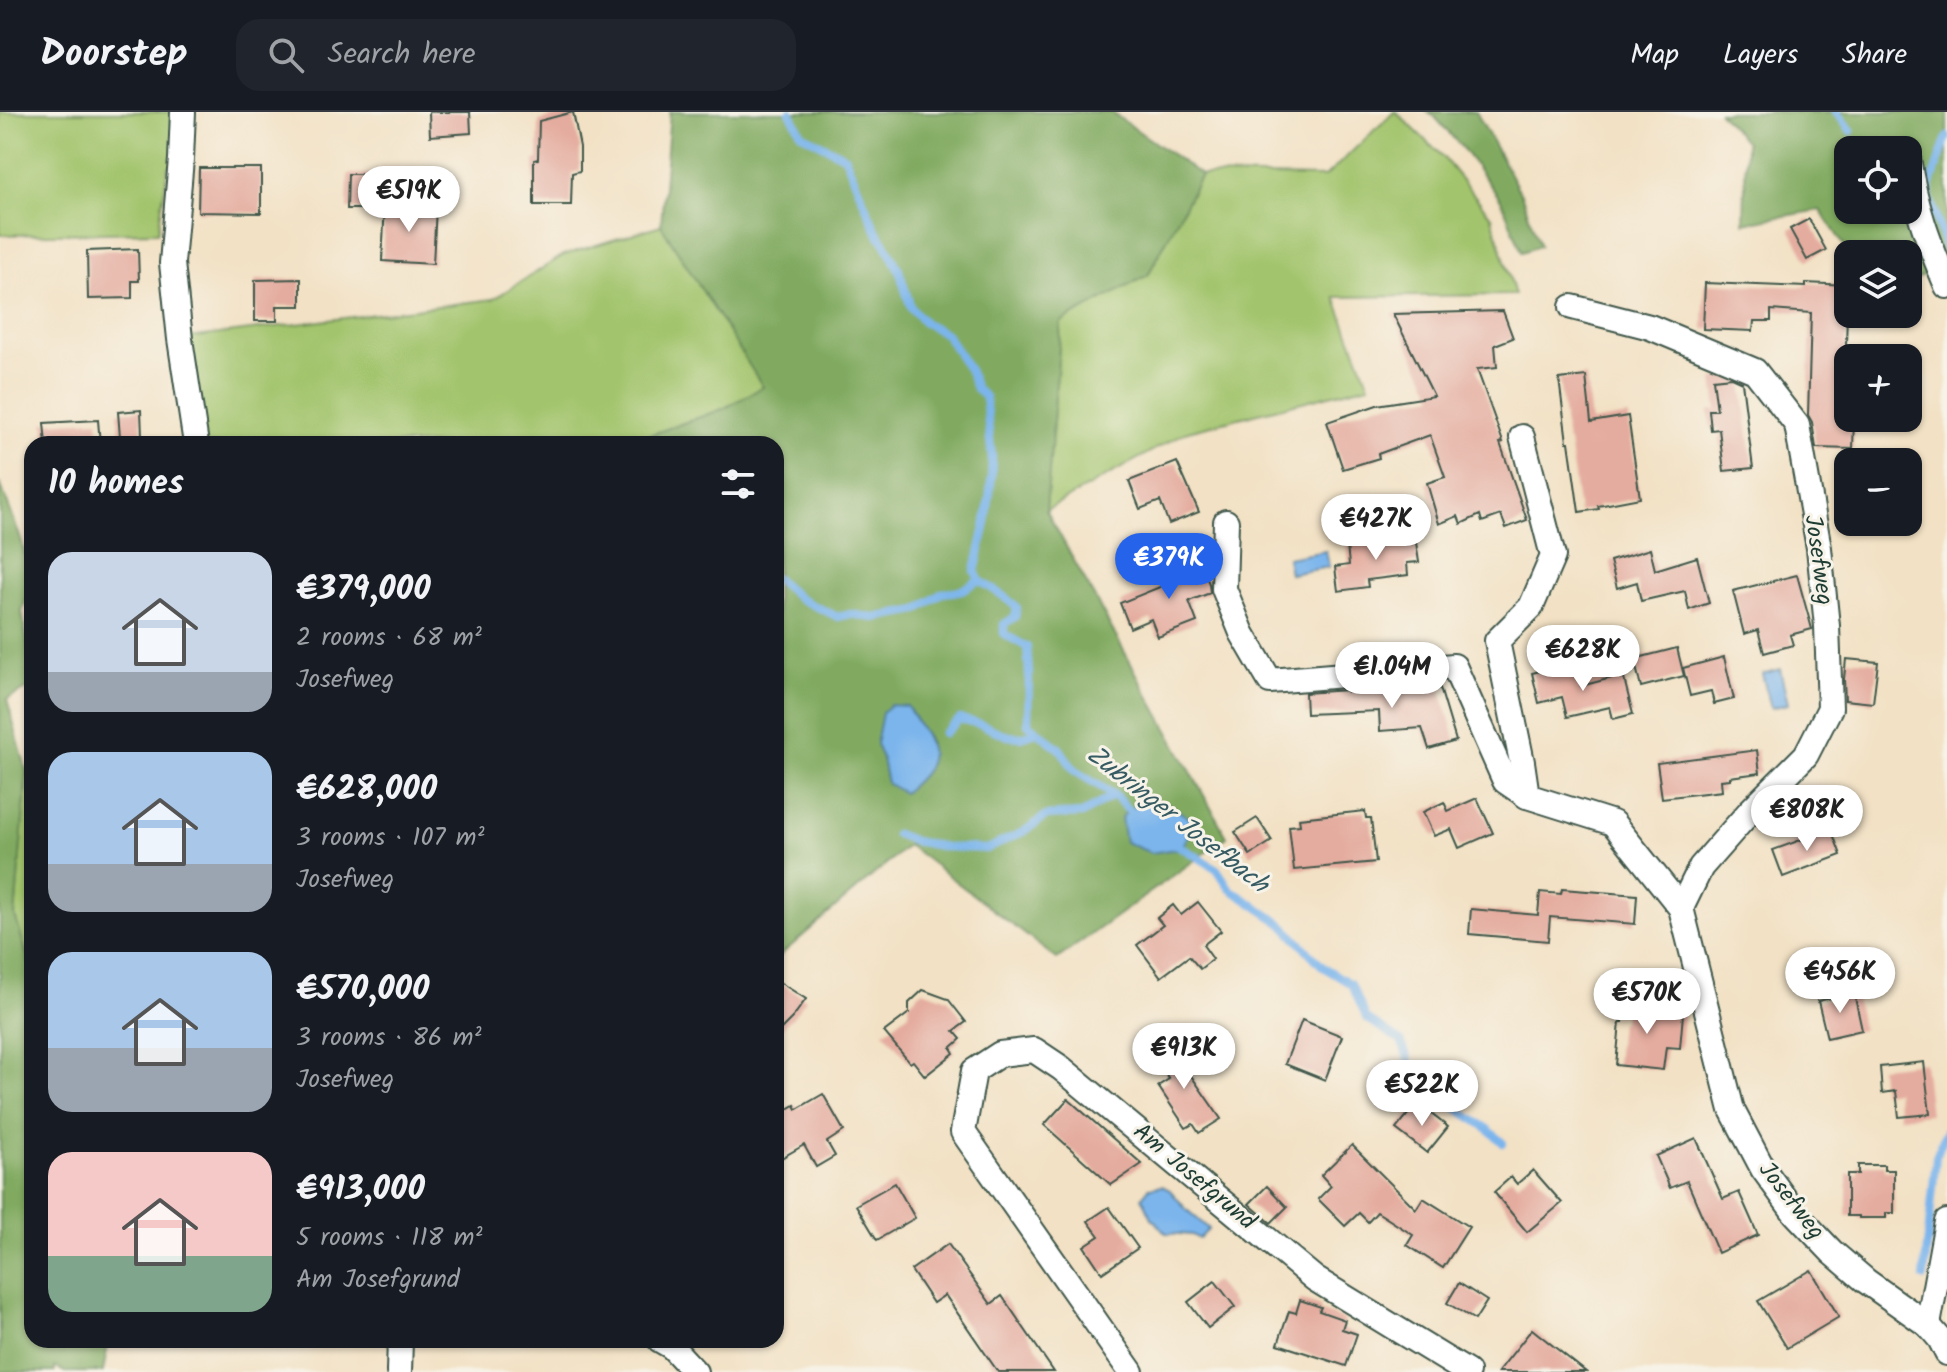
<!DOCTYPE html>
<html lang="en">
<head>
<meta charset="utf-8">
<style>
  body { margin:0; font-family:Kalam,sans-serif; background:#20242c; color:#f1f3f6; height:100vh; display:flex; flex-direction:column; font-size:30px; white-space:nowrap }
  * { box-sizing:border-box; margin:0 }
  p { font-size:26px; color:#9ea1a6 }
  .icon { flex:none; width:44px; height:44px; fill:none; stroke:currentColor; stroke-width:2; stroke-linecap:round; stroke-linejoin:round }
  .map { position:relative; flex:1; overflow:hidden }
  .details { position:absolute; left:24px; top:324px; width:760px; height:912px; display:flex; flex-direction:column; background:#171b24; border-radius:24px; box-shadow:0 2px 6px #0004 }
  .details>* { flex:none }
  .buttons { position:absolute; left:1834px; top:24px; display:grid; gap:16px }
  .buttons a { display:grid; place-items:center; width:88px; height:88px; border-radius:16px; background:#171b24; box-shadow:0 2px 6px #0004; font-size:40px }
  .price { position:absolute; translate:-50% -68px; padding:0 18px; border-radius:28px; background:#fff; color:#222; font-size:26px; line-height:52px; filter:drop-shadow(0 2px 4px #0008) }
  .price::after { content:''; position:absolute; left:50%; top:48px; width:24px; height:18px; margin-left:-12px; background:inherit; clip-path:polygon(0 0,100% 0,50% 100%) }
  .price.active { background:#2563eb; color:#fff }
  ul { padding:0; list-style:none }
  li { display:flex; align-items:center; gap:24px; height:200px; padding:0 24px }
  li span { display:grid; place-items:center; flex:none; width:224px; height:160px; border-radius:24px; color:#555 }
  li>.icon { margin-inline-start:auto }
  span .icon { width:96px; height:96px; fill:#fffc; stroke-width:1 }
  li b { font-size:34px }
  h2 { display:flex; justify-content:space-between; align-items:center; height:96px; padding:0 24px; font-size:34px }
  header { display:flex; align-items:center; gap:48px; box-sizing:border-box; height:112px; padding:0 40px; background:#171b24; border-bottom:2px solid #363941 }
  header strong { font-size:38px }
  nav { display:flex; gap:44px; margin-inline-start:auto; font-size:28px }
  .search { width:560px; height:72px; background:#20242c; display:flex; align-items:center; gap:20px; box-sizing:border-box; padding:0 28px; border-radius:24px; color:#9ea1a6; font-size:30px }
  .map>svg:first-child { display:block }
  .green { fill:#a2c46c; stroke:#608050; stroke-width:2 }
  .forest { fill:#81aa60; stroke:#50744a; stroke-width:2; fill-rule:evenodd }
  .water { fill:#7cb5ec; stroke:#4e7990; stroke-width:2 }
  .lines { fill:none; stroke-linecap:round; stroke-linejoin:round }
  .stream { stroke:#7cb5ec; stroke-width:8 }
  .building { fill:#e4ac9f }
  .minor-casing { stroke:#3f564a; stroke-width:28 }
  .minor { stroke:#fff; stroke-width:24 }
  .labels { text-anchor:middle; dominant-baseline:central; stroke-width:6; stroke-linejoin:round; paint-order:stroke }
  .street-label { font-size:24px; fill:#1f3d34; stroke:#f7f3e8 }
  .water-label { font-size:26px; font-style:italic; fill:#365b62; stroke:#f7f3e8 }
</style>
</head>
<body>
<header>
<strong>Doorstep</strong>
<div class="search"><svg class="icon" aria-label="search" viewBox="0 0 24 24"><circle cx="10" cy="10" r="6"/><path d="M15 15l6 6"/></svg>Search here</div>
<nav><a>Map</a><a>Layers</a><a>Share</a></nav>
</header>
<div class="map">
<svg width="1947" height="1260" viewBox="0 0 1947 1260">
  <rect width="100%" height="100%" fill="#f7f3e8"/>
  <filter id="ink" filterUnits="userSpaceOnUse"><feTurbulence type="fractalNoise" baseFrequency=".0125" numOctaves="2"/><feDisplacementMap in="SourceGraphic" scale="16" xChannelSelector="R" yChannelSelector="G"/><feConvolveMatrix kernelMatrix="1 2 1 2 8 2 1 2 1" color-interpolation-filters="sRGB"/></filter>
  <filter id="wash" filterUnits="userSpaceOnUse"><feTurbulence type="fractalNoise" baseFrequency=".006" numOctaves="4" result="noise"/><feDisplacementMap in="SourceGraphic" scale="32" xChannelSelector="R" yChannelSelector="G"/><feGaussianBlur stdDeviation="1.8" result="paint"/><feColorMatrix in="noise" values="0 0 0 0 0 0 0 0 0 0 0 0 0 0 0 0 0 1.4 0 .05"/><feComposite in="paint" operator="in"/></filter>
  <g filter="url(#wash)">
    <rect width="100%" height="100%" fill="#f2e1c4"/>
    <g class="green">
      <polygon points="0,0 183,0 181,47 168,55 158,120 0,123"/>
      <polygon points="1394,0 1396,0 1443,45 1492,105 1515,183 1335,185 1369,273 1188,319 1046,398 1061,210 1148,163 1201,63 1325,65"/>
      <polygon points="661,113 764,275 723,297 624,332 195,332 180,227 493,187 564,143"/>
      <polygon points="32,659 32,860 15,804 27,660"/>
    </g>
    <g class="forest">
      <path d="M670,0H1111L1201,63L1148,163L1061,210L1046,398L1227,725L1057,847L908,733L776,847V332H624L723,297L763,275L661,113ZM907,594L930,631L887,671L882,647L876,632Z"/>
      <polygon points="1428,0 1476,0 1521,82 1540,134 1522,140 1501,88 1463,37 1435,5"/>
      <path d="M1719,0H1947V153L1908,171V142H1850L1820,98L1744,111L1746,30ZM1848,38H1908V98H1848Z"/>
      <polygon points="0,371 21,427 32,470 22,500 32,559 32,574 7,588 27,660 15,804 32,860 32,1228 109,1228 103,1260 65,1260 55,1255 55,1260 0,1260"/>
    </g>
    <g class="water">
      <polygon points="1326,439 1329,455 1290,462 1287,446"/>
      <polygon points="1780,557 1788,592 1771,596 1762,562"/>
      <path d="M890,593L907,594C932,635 946,646 903,681L887,671L882,647L876,632L882,601Z"/>
      <polygon points="1142,690 1168,692 1189,706 1188,724 1182,736 1151,741 1125,730 1121,706 1128,698"/>
      <polygon points="1162,1074 1170,1078 1186,1097 1209,1117 1199,1127 1192,1123 1166,1121 1152,1106 1142,1085 1149,1076"/>
    </g>
    <g class="lines">
      <g class="stream">
        <polyline points="790,0 802,22 845,45 876,118 886,133 899,158 911,196 925,211 946,222 970,260 976,277 985,285 992,345 991,372 986,411 975,459 979,468 1006,486 1017,496 1015,505 1004,512 1004,522 1027,535 1029,561 1028,612 1060,637 1075,659 1114,683 1128,698 1136,704"/>
        <polyline points="1836,0 1851,19"/>
        <polyline points="1947,25 1931,72 1929,84 1947,140"/>
        <polyline points="776,467 800,487 838,505 851,502 874,506 918,498 942,481 960,479 979,468"/>
        <polyline points="944,621 960,607 980,612 1008,624 1021,625 1037,620"/>
        <polyline points="896,722 914,729 945,735 987,737 1023,720 1046,704 1082,702 1114,683"/>
        <polyline points="1173,730 1217,757 1230,777 1282,812 1323,855 1351,872 1367,907 1401,929 1418,971 1488,1017 1503,1031"/>
        <polyline points="1924,1165 1936,1045 1947,1017"/>
      </g>
    </g>
    <g id="blocks">
      <g class="building">
        <polygon points="429,0 470,0 471,21 430,24"/>
        <polygon points="573,0 580,35 580,59 572,61 571,93 534,93 534,48 538,47 539,9"/>
        <polygon points="199,56 261,56 261,101 198,100"/>
        <polygon points="348,62 375,62 375,97 347,97"/>
        <polygon points="385,92 436,95 433,152 382,149"/>
        <polygon points="1809,107 1826,138 1807,148 1790,117"/>
        <polygon points="138,137 139,169 132,169 132,186 88,187 87,139"/>
        <polygon points="301,167 301,194 277,194 277,209 255,209 255,168"/>
        <polygon points="1705,171 1806,175 1806,171 1848,173 1845,263 1848,263 1848,306 1854,306 1853,337 1816,336 1812,310 1808,303 1811,201 1771,198 1771,209 1754,209 1753,219 1703,217"/>
        <polygon points="1503,199 1513,226 1495,233 1497,255 1477,257 1503,330 1500,331 1527,408 1506,416 1501,403 1482,410 1480,403 1461,412 1458,404 1439,412 1427,371 1445,365 1430,323 1378,342 1379,346 1343,357 1327,310 1377,293 1434,284 1393,202"/>
        <polygon points="1586,264 1591,310 1628,304 1640,386 1598,394 1599,397 1579,400 1569,330 1567,330 1559,267"/>
        <polygon points="1731,265 1742,270 1753,356 1724,359 1719,317 1711,318 1709,298 1717,298 1713,267"/>
        <polygon points="141,298 142,324 120,325 118,300"/>
        <polygon points="98,308 100,332 46,332 44,311"/>
        <polygon points="1177,350 1199,400 1169,412 1160,389 1140,397 1129,369"/>
        <polygon points="1415,424 1419,450 1407,451 1408,463 1367,468 1368,475 1338,479 1335,455 1349,453 1347,433"/>
        <polygon points="1650,437 1655,458 1697,445 1709,491 1689,498 1685,479 1641,489 1637,470 1617,476 1610,449"/>
        <polygon points="1200,449 1209,472 1210,481 1189,489 1197,510 1158,525 1151,507 1130,516 1120,491 1170,471 1166,462"/>
        <polygon points="1797,463 1812,517 1790,523 1793,533 1764,541 1758,518 1744,522 1733,479"/>
        <polygon points="1677,536 1684,564 1641,575 1634,547"/>
        <polygon points="1724,545 1734,587 1714,592 1711,579 1690,584 1683,556"/>
        <polygon points="1846,547 1878,550 1873,591 1845,588 1844,567"/>
        <polygon points="1557,555 1560,563 1577,559 1581,574 1623,563 1633,602 1613,607 1610,595 1567,605 1562,585 1539,591 1532,561"/>
        <polygon points="1440,576 1456,629 1429,637 1422,616 1380,619 1379,599 1306,602 1305,581 1347,578 1347,580"/>
        <polygon points="1757,638 1760,661 1730,665 1730,667 1721,668 1722,679 1662,686 1657,651"/>
        <polygon points="1477,686 1493,721 1459,736 1451,717 1434,724 1423,700 1444,690 1448,699"/>
        <polygon points="1365,699 1366,706 1371,706 1376,750 1294,758 1289,714 1300,713 1299,706"/>
        <polygon points="1257,706 1272,729 1250,743 1235,720"/>
        <polygon points="1831,717 1841,743 1783,765 1773,738"/>
        <polygon points="1562,777 1637,783 1635,812 1550,805 1548,829 1469,822 1471,797 1538,803 1540,780 1561,782"/>
        <polygon points="1198,790 1221,819 1203,833 1213,847 1200,857 1189,844 1161,865 1137,833 1163,813 1157,806 1173,793 1181,803"/>
        <polygon points="776,868 806,887 793,905 776,922"/>
        <polygon points="923,878 948,887 966,910 954,919 961,927 951,936 954,941 925,964 913,949 910,951 884,920 909,901 909,891"/>
        <polygon points="1854,881 1862,918 1827,926 1818,889"/>
        <polygon points="1625,890 1658,894 1658,900 1683,902 1680,936 1666,935 1663,958 1616,953 1620,910 1623,910"/>
        <polygon points="1302,908 1342,924 1325,968 1285,952"/>
        <polygon points="1167,929 1221,1007 1199,1021 1193,1012 1186,1016 1158,974 1169,967 1151,940"/>
        <polygon points="1924,950 1930,1002 1899,1005 1896,979 1882,981 1880,955"/>
        <polygon points="823,982 844,1019 827,1030 835,1044 816,1055 804,1033 776,1049 776,1004 795,993 797,997"/>
        <polygon points="1068,987 1142,1052 1111,1073 1044,1013"/>
        <polygon points="1417,991 1448,1015 1427,1041 1396,1017"/>
        <polygon points="1696,1026 1723,1087 1739,1080 1758,1123 1718,1141 1687,1069 1670,1076 1656,1044"/>
        <polygon points="1352,1033 1416,1097 1423,1086 1469,1115 1443,1156 1407,1133 1413,1123 1377,1100 1368,1110 1359,1101 1345,1114 1318,1087 1331,1074 1321,1063"/>
        <polygon points="1858,1053 1884,1053 1884,1058 1894,1058 1894,1101 1886,1101 1886,1106 1859,1106 1859,1104 1847,1104 1847,1062 1858,1062"/>
        <polygon points="1533,1058 1562,1091 1527,1120 1494,1080 1511,1065 1517,1072"/>
        <polygon points="895,1071 915,1106 877,1128 856,1093"/>
        <polygon points="1267,1074 1287,1095 1271,1111 1249,1092"/>
        <polygon points="1109,1095 1138,1136 1102,1161 1084,1134 1099,1124 1088,1109"/>
        <polygon points="948,1132 991,1192 1002,1184 1054,1260 998,1260 945,1183 933,1191 911,1158"/>
        <polygon points="1811,1158 1839,1205 1787,1236 1758,1189"/>
        <polygon points="1215,1169 1235,1195 1208,1216 1188,1190"/>
        <polygon points="1459,1171 1487,1189 1475,1208 1447,1191"/>
        <polygon points="1300,1188 1321,1195 1319,1199 1345,1208 1342,1217 1357,1222 1346,1254 1278,1232 1289,1199 1296,1201"/>
        <polygon points="1532,1217 1586,1260 1498,1260"/>
      </g>
    </g>
  </g>
  <g filter="url(#ink)">
    <use href="#blocks" fill-opacity="0" stroke="#3f564a" stroke-width="2"/>
    <g class="lines">
      <defs>
        <g id="minor">
          <polyline points="183,0 181,47 172,151 180,227 196,332"/>
          <path d="M1908,46C1915,95 1928,129 1947,174"/>
          <polyline points="1572,195 1650,215 1755,259 1797,313 1819,436 1827,514 1830,596 1806,643 1751,698 1701,755 1681,796"/>
          <polyline points="1522,325 1553,444 1531,495 1497,529 1522,650 1527,684"/>
          <polyline points="1226,410 1224,477 1242,521 1270,569 1454,554 1505,669 1527,684 1613,711 1681,796 1732,998 1763,1057 1795,1101 1832,1140 1866,1169 1928,1213 1940,1227 1947,1241"/>
          <polyline points="1928,1213 1947,1110"/>
          <polyline points="660,1228 672,1235 695,1260"/>
          <polyline points="399,1260 400,1228"/>
          <polyline points="1131,1260 963,1020 974,959 1000,942 1034,938 1061,956 1315,1167 1467,1260"/>
        </g>
      </defs>
      <use href="#minor" class="minor-casing"/>
      <use href="#minor" class="minor"/>
    </g>
  </g>
  <g class="labels">
    <g class="street-label">
      <text transform="translate(1818 448) rotate(82)">Josefweg</text>
      <text transform="translate(1194 1065) rotate(40)">Am Josefgrund</text>
      <text transform="translate(1791 1089) rotate(52)">Josefweg</text>
    </g>
    <g class="water-label">
      <text transform="translate(1177 708) rotate(38)">Zubringer Josefbach</text>
    </g>
  </g>
</svg>
<div class="buttons">
<a><svg class="icon" aria-label="locate" viewBox="0 0 24 24"><circle cx="12" cy="12" r="6"/><path d="M12 2v4M12 18v4M2 12h4M18 12h4"/></svg></a>
<a><svg class="icon" aria-label="layers" viewBox="0 0 24 24"><path d="M12 4l9 5-9 5-9-5zM3 14l9 5 9-5"/></svg></a>
<a>+</a>
<a>−</a>
</div>
<b class="price" style="left:409px;top:122px">€519K</b>
<b class="price" style="left:1376px;top:450px">€427K</b>
<b class="price active" style="left:1169px;top:489px">€379K</b>
<b class="price" style="left:1583px;top:581px">€628K</b>
<b class="price" style="left:1392px;top:598px">€1.04M</b>
<b class="price" style="left:1807px;top:741px">€808K</b>
<b class="price" style="left:1840px;top:903px">€456K</b>
<b class="price" style="left:1647px;top:924px">€570K</b>
<b class="price" style="left:1184px;top:979px">€913K</b>
<b class="price" style="left:1422px;top:1016px">€522K</b>
<section class="details">
<h2>10 homes<svg class="icon" aria-label="filters" viewBox="0 0 24 24"><path d="M4 7h16M4 17h16"/><circle cx="9" cy="7" r="2"/><circle cx="15" cy="17" r="2"/></svg></h2>
<ul>
<li><span style="background:linear-gradient(#c9d6e8 75%,#9aa5b1 0)"><svg class="icon" aria-label="home" viewBox="0 0 24 24"><path d="M3 11l9-7 9 7M6 9v11h12V9"/></svg></span><div><b>€379,000</b><p>2 rooms · 68 m²</p><p>Josefweg</p></div></li>
<li><span style="background:linear-gradient(#a9c7e8 70%,#9aa5b1 0)"><svg class="icon" aria-label="home" viewBox="0 0 24 24"><path d="M3 11l9-7 9 7M6 9v11h12V9"/></svg></span><div><b>€628,000</b><p>3 rooms · 107 m²</p><p>Josefweg</p></div></li>
<li><span style="background:linear-gradient(#a9c7e8 60%,#9aa5b1 0)"><svg class="icon" aria-label="home" viewBox="0 0 24 24"><path d="M3 11l9-7 9 7M6 9v11h12V9"/></svg></span><div><b>€570,000</b><p>3 rooms · 86 m²</p><p>Josefweg</p></div></li>
<li><span style="background:linear-gradient(#f6c9c9 65%,#7fa58c 0)"><svg class="icon" aria-label="home" viewBox="0 0 24 24"><path d="M3 11l9-7 9 7M6 9v11h12V9"/></svg></span><div><b>€913,000</b><p>5 rooms · 118 m²</p><p>Am Josefgrund</p></div></li>
</ul>
</section>
</div>
</body>
</html>
